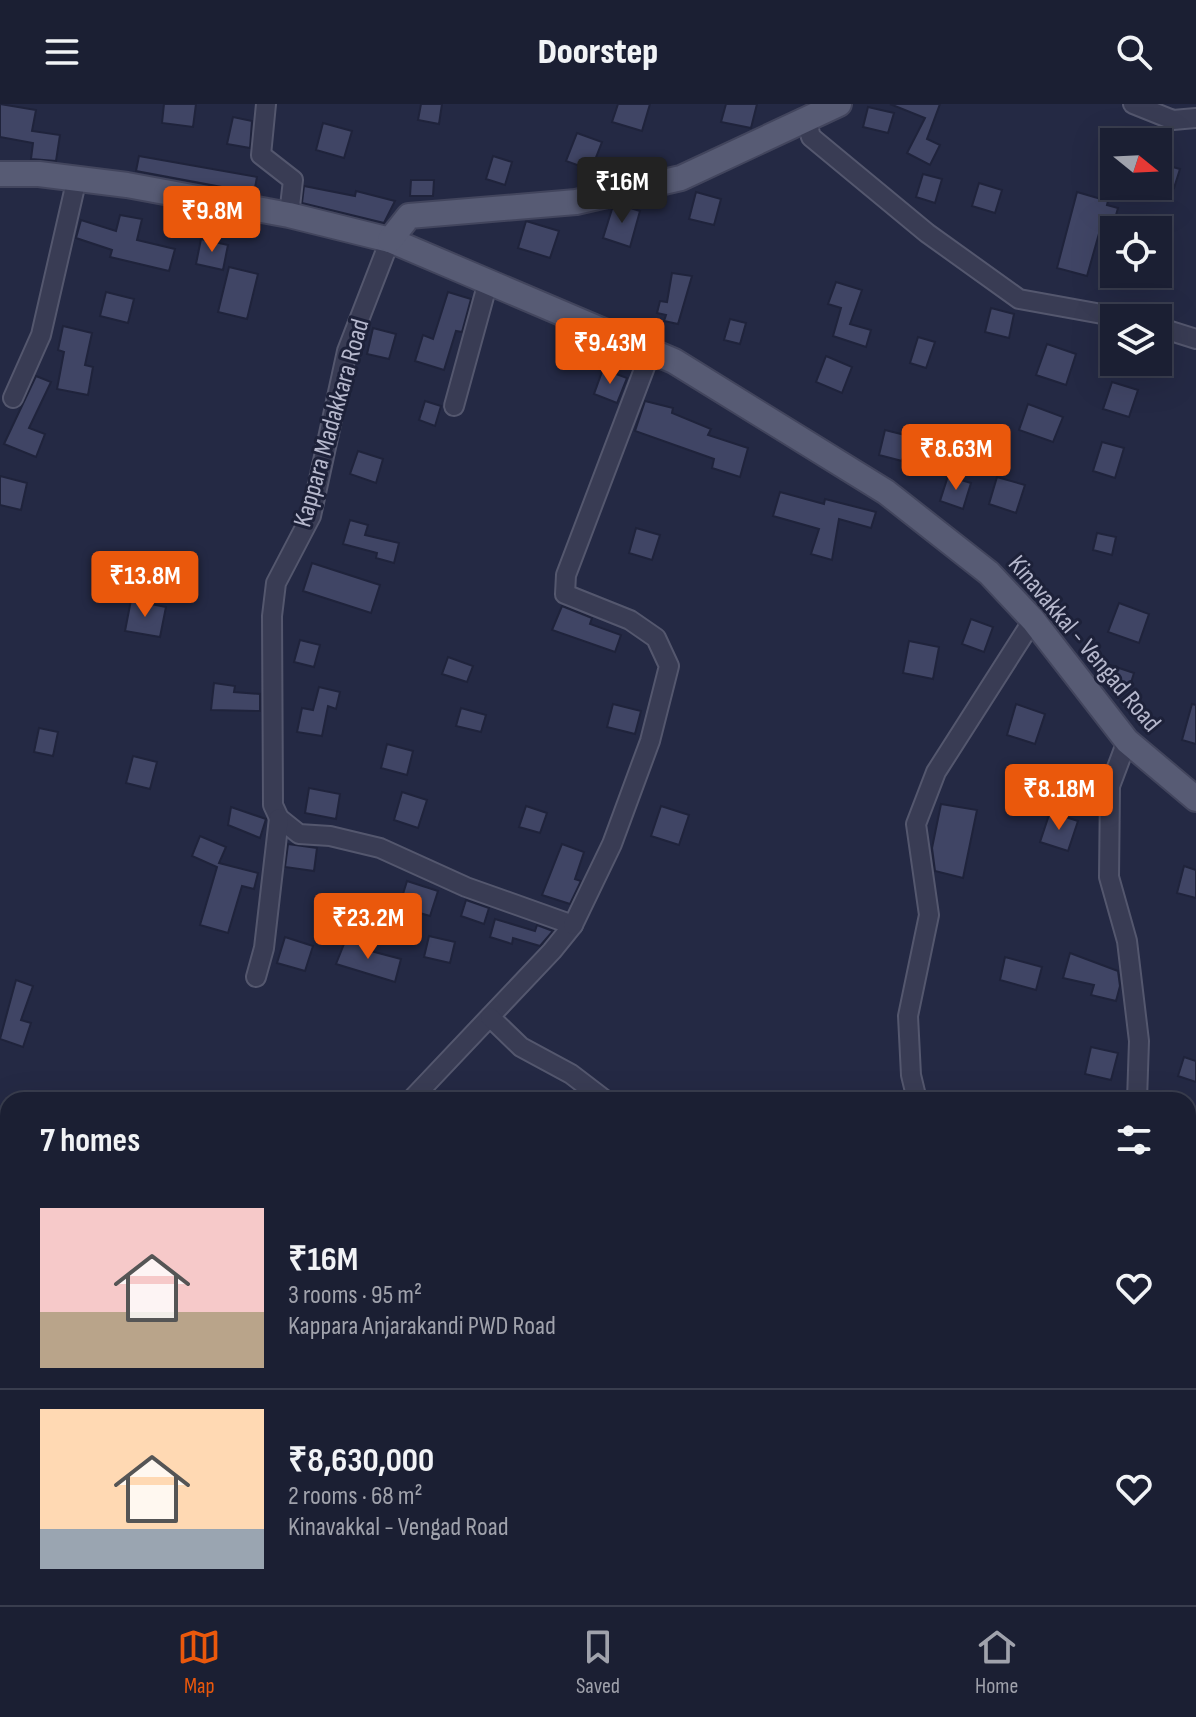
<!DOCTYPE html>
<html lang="en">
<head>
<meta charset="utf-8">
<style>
  body { margin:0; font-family:"Sofia Sans Condensed",sans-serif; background:#24273b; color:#f1f3f6; height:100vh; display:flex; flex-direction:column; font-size:30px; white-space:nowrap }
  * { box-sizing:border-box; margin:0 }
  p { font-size:26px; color:#a0a2ac }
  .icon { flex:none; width:44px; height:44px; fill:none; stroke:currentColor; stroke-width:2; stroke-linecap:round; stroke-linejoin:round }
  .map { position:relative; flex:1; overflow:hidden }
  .panel { position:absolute; left:0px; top:988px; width:1196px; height:514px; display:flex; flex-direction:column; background:#1b1f33; border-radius:24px 24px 0 0; box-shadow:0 8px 32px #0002,0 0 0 2px #393d4e }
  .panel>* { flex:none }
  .needle { width:52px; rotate:108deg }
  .buttons { position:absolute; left:1100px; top:24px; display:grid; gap:16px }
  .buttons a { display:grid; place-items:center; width:72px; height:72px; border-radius:0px; background:#1b1f33; box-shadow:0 8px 32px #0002,0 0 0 2px #393d4e; font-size:40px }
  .price { position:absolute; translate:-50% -68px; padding:0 18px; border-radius:8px; background:#ea580c; color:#fff; font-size:26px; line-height:52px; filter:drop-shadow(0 2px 4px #0008) }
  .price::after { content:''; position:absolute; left:50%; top:48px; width:24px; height:18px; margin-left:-12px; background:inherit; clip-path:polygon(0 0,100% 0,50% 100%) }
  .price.selected { background:#222; color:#fff }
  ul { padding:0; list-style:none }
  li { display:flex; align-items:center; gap:24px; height:200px; padding:0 40px }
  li+li { border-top:2px solid #393d4e }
  li span { display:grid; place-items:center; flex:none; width:224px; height:160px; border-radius:0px; color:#555 }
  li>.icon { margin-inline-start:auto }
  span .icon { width:96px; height:96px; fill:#fffc; stroke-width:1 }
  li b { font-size:34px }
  h2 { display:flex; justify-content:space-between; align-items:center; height:96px; padding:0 40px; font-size:34px }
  header { display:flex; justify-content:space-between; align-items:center; height:104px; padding:0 40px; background:#1b1f33; font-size:36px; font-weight:800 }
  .menu { display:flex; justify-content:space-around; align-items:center; height:112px; border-top:2px solid #393d4e; background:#1b1f33; font-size:22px; color:#a0a2ac }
  .menu a { display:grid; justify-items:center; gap:4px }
  .menu .selected { color:#ea580c }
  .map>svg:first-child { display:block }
  .building { fill:#404565; stroke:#1f233b; stroke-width:2 }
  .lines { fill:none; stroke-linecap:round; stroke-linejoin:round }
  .minor-casing { stroke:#54576e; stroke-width:22 }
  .major-casing { stroke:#42455d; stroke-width:28 }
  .minor { stroke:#393c54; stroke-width:18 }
  .major { stroke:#575b74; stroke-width:24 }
  .labels { text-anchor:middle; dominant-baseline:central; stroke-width:6; stroke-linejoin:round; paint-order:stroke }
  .street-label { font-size:26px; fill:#b6b8cd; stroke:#1d2139 }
</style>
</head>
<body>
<header><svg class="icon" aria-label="menu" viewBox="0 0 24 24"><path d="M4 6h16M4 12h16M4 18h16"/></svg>Doorstep<svg class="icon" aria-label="search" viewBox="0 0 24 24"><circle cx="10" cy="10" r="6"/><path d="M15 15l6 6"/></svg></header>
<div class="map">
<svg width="1196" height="1501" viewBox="0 0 1196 1501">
  <rect width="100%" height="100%" fill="#242944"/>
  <g class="building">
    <polygon points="0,0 36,6 32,27 60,31 56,57 31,55 33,39 0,33"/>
    <polygon points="164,0 196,0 193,23 162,19"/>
    <polygon points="421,0 442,0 439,20 418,16"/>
    <polygon points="618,0 650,0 642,27 612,18"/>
    <polygon points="726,0 757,0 751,24 721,18"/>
    <polygon points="890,0 940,0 927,35 940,41 930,61 907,49 925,14"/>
    <polygon points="868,3 894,9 888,29 863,23"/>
    <polygon points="233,13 252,17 250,44 227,40"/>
    <polygon points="323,19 352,27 344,54 316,46"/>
    <polygon points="577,29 602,38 591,66 566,57"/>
    <polygon points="139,52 257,73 254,89 136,67"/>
    <polygon points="493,52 512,58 505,81 486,75"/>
    <polygon points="1158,59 1180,65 1174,84 1163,81 1164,76 1158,75"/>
    <polygon points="923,70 942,75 935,99 916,93"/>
    <polygon points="411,76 434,76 433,92 410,92"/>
    <polygon points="979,79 1002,86 995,109 972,102"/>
    <polygon points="304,82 355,92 356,87 395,97 384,119 302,99"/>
    <polygon points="696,88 721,95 714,121 689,115"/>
    <polygon points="1077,88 1108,97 1107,101 1118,104 1113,122 1102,119 1087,172 1057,164"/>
    <polygon points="624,102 640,107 630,143 603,134 612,105"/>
    <polygon points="120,111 142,115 137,136 175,145 169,167 110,153 112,146 76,134 81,116 116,127"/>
    <polygon points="526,117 559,127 550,154 518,144"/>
    <polygon points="201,135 228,141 223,166 196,160"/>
    <polygon points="229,163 258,170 247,215 218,208"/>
    <polygon points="672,169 692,172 678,220 664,217 666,211 657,209 660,197 667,198"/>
    <polygon points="836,178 862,186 850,220 871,226 866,243 833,232 841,204 828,200"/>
    <polygon points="106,188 134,195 128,219 100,212"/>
    <polygon points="448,188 471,195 462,228 456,227 444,266 415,257 423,231 433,235"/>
    <polygon points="991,204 1014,210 1009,234 985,228"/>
    <polygon points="730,215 746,219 740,240 724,236"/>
    <polygon points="63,222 92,229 85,261 93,263 88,291 57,285 64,248 58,246"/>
    <polygon points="373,224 396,230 389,255 367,250"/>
    <polygon points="918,233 935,238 926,264 910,259"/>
    <polygon points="1047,240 1076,250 1066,281 1036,271"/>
    <polygon points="826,252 852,263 842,289 816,278"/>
    <polygon points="603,265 627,274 617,299 594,290"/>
    <polygon points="36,272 51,278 29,324 45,330 36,353 4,340"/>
    <polygon points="1112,278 1138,286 1129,313 1103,305"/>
    <polygon points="425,297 441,302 435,322 419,316"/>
    <polygon points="645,297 673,304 672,309 711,325 708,331 748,344 740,373 712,364 714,355 635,327"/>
    <polygon points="1028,300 1063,313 1053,338 1019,326"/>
    <polygon points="885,326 909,332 902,357 879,351"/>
    <polygon points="1102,338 1124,344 1115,374 1093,367"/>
    <polygon points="358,347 383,355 376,379 350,370"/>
    <polygon points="0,372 27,379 21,406 0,401"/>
    <polygon points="948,372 971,379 963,405 940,397"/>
    <polygon points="997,373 1025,381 1016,409 989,400"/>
    <polygon points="780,388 824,400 825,395 876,408 871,424 839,415 832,456 811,450 819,425 773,412"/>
    <polygon points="350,416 368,421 365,431 399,439 394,459 376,454 377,449 343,440"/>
    <polygon points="636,424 660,431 652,456 629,449"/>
    <polygon points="1097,429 1116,433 1112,451 1093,446"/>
    <polygon points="312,459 380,481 371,509 303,487"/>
    <polygon points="131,496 166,503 160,533 125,527"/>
    <polygon points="1119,499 1149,510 1139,539 1108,528"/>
    <polygon points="562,502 592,514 590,520 621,531 615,548 552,526"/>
    <polygon points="971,515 993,523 984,548 962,540"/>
    <polygon points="300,536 320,541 314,563 294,558"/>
    <polygon points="909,537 939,543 933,575 903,569"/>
    <polygon points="448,553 473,562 467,578 442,570"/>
    <polygon points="1110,561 1134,569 1129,585 1104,577"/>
    <polygon points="214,579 235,582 234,588 260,590 260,607 211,606"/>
    <polygon points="319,583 340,588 336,605 328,602 322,632 297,628 302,604 313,606"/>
    <polygon points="613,600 641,607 635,630 607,623"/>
    <polygon points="1016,600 1045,610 1035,640 1007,631"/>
    <polygon points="1192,600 1196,601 1196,640 1182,636"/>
    <polygon points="461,604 486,611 481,628 456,622"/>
    <polygon points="39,624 58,628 53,652 34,648"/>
    <polygon points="387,640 413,647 407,671 381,664"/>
    <polygon points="133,652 157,658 150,685 126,679"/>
    <polygon points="309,684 340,690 336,715 305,709"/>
    <polygon points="402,688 427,696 418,724 394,716"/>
    <polygon points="941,700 977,706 963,774 935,767 932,744"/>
    <polygon points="526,702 547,709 540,729 519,723"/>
    <polygon points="661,702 689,711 679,741 651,732"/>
    <polygon points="231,703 266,715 260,734 228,721"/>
    <polygon points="1050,708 1078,717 1068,747 1040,738"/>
    <polygon points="200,732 226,743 219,759 258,769 254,785 242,782 228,829 200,821 217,763 192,752"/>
    <polygon points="288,740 317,744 314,767 285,763"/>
    <polygon points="562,740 584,748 575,775 581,777 570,800 542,791"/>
    <polygon points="1184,762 1196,766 1196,794 1177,789"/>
    <polygon points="407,777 438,787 430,812 399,803"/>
    <polygon points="466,796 489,804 484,820 461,812"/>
    <polygon points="495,815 535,827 537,821 553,827 540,842 513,834 512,840 490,833"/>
    <polygon points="429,832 455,838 450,859 424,853"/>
    <polygon points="285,833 313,842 305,867 277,859"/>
    <polygon points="346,835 368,843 367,846 401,855 395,878 336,860"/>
    <polygon points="1070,849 1118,867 1120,882 1116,897 1091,891 1094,881 1063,874"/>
    <polygon points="1005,853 1042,863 1036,886 1000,876"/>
    <polygon points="16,876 33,882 21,916 31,919 23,943 0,935"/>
    <polygon points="1091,943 1118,949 1111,976 1085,970"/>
    <polygon points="1184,953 1196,957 1196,978 1178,972"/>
  </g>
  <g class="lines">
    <defs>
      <g id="minor">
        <polyline points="266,0 261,51 293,76 289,111"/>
        <polyline points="1133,0 1173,16 1196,14"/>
        <polyline points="806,15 811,33 927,129 1019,195 1124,214"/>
        <polyline points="390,136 347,247 311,412 276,479 272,512 273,701 279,714 299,730 330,732 380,744 466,783 573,821 552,847 411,996"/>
        <polyline points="1158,223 1196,235"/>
        <polyline points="13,294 41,231 77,74"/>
        <polyline points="454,302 488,178"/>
        <polyline points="1127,637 1110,682 1109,773 1127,837 1139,937 1137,996"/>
        <polyline points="573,821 612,740 650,637 669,562 656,534 630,516 565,490 566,471 651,247"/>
        <polyline points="256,873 264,844 279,714"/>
        <polyline points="490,913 521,943 571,970 605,996"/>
        <polyline points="917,996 911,971 908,912 929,811 916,720 936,668 1033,516"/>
        <polyline points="0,1283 8,1278"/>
        <polyline points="1188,1326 1196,1333"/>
        <polyline points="0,1457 8,1451"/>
        <polyline points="292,1501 293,1494"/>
      </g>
      <g id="major">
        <polyline points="0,70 39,70 127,81 289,111 390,136 674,257 886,388 989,469 1033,516 1127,637 1196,695"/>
        <polyline points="390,136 409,112 576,98 681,74 839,0"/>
      </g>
    </defs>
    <use href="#minor" class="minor-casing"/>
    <use href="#major" class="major-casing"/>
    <use href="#minor" class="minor"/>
    <use href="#major" class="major"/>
  </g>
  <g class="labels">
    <g class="street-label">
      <text transform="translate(332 319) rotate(-74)">Kappara Madakkara Road</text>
      <text transform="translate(1084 540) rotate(50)">Kinavakkal - Vengad Road</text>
    </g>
  </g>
</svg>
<div class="buttons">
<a><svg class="needle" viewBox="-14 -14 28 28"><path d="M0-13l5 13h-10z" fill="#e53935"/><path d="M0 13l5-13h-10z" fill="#a0a2ac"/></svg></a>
<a><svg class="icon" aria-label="locate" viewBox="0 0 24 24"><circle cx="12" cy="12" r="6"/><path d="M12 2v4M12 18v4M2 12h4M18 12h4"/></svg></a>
<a><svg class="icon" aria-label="layers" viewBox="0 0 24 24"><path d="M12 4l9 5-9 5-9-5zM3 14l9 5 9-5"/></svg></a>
</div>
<b class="price selected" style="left:622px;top:121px">₹16M</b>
<b class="price" style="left:212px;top:150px">₹9.8M</b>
<b class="price" style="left:610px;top:282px">₹9.43M</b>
<b class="price" style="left:956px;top:388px">₹8.63M</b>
<b class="price" style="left:145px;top:515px">₹13.8M</b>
<b class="price" style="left:1059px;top:728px">₹8.18M</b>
<b class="price" style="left:368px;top:857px">₹23.2M</b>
<section class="panel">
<h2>7 homes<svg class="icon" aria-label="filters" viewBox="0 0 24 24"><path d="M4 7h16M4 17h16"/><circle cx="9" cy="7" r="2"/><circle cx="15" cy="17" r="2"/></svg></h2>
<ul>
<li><span style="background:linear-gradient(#f6c9c9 65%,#b9a48a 0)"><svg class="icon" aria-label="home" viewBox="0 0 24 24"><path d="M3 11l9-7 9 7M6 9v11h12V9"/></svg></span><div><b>₹16M</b><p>3 rooms · 95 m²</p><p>Kappara Anjarakandi PWD Road</p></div><svg class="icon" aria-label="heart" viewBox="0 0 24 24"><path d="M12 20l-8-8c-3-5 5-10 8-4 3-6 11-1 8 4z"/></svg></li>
<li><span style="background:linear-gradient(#ffd9b3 75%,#9aa5b1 0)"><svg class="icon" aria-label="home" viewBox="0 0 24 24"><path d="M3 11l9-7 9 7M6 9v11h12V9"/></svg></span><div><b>₹8,630,000</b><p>2 rooms · 68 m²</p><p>Kinavakkal - Vengad Road</p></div><svg class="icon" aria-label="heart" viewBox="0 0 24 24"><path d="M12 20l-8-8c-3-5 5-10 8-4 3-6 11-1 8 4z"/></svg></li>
</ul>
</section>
</div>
<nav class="menu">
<a class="selected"><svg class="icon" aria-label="map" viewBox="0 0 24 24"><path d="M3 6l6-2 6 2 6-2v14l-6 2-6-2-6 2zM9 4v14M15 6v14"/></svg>Map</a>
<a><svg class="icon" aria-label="saved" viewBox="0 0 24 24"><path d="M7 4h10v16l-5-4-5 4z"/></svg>Saved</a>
<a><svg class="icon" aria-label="home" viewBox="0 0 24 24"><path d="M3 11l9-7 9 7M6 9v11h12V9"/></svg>Home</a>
</nav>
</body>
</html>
